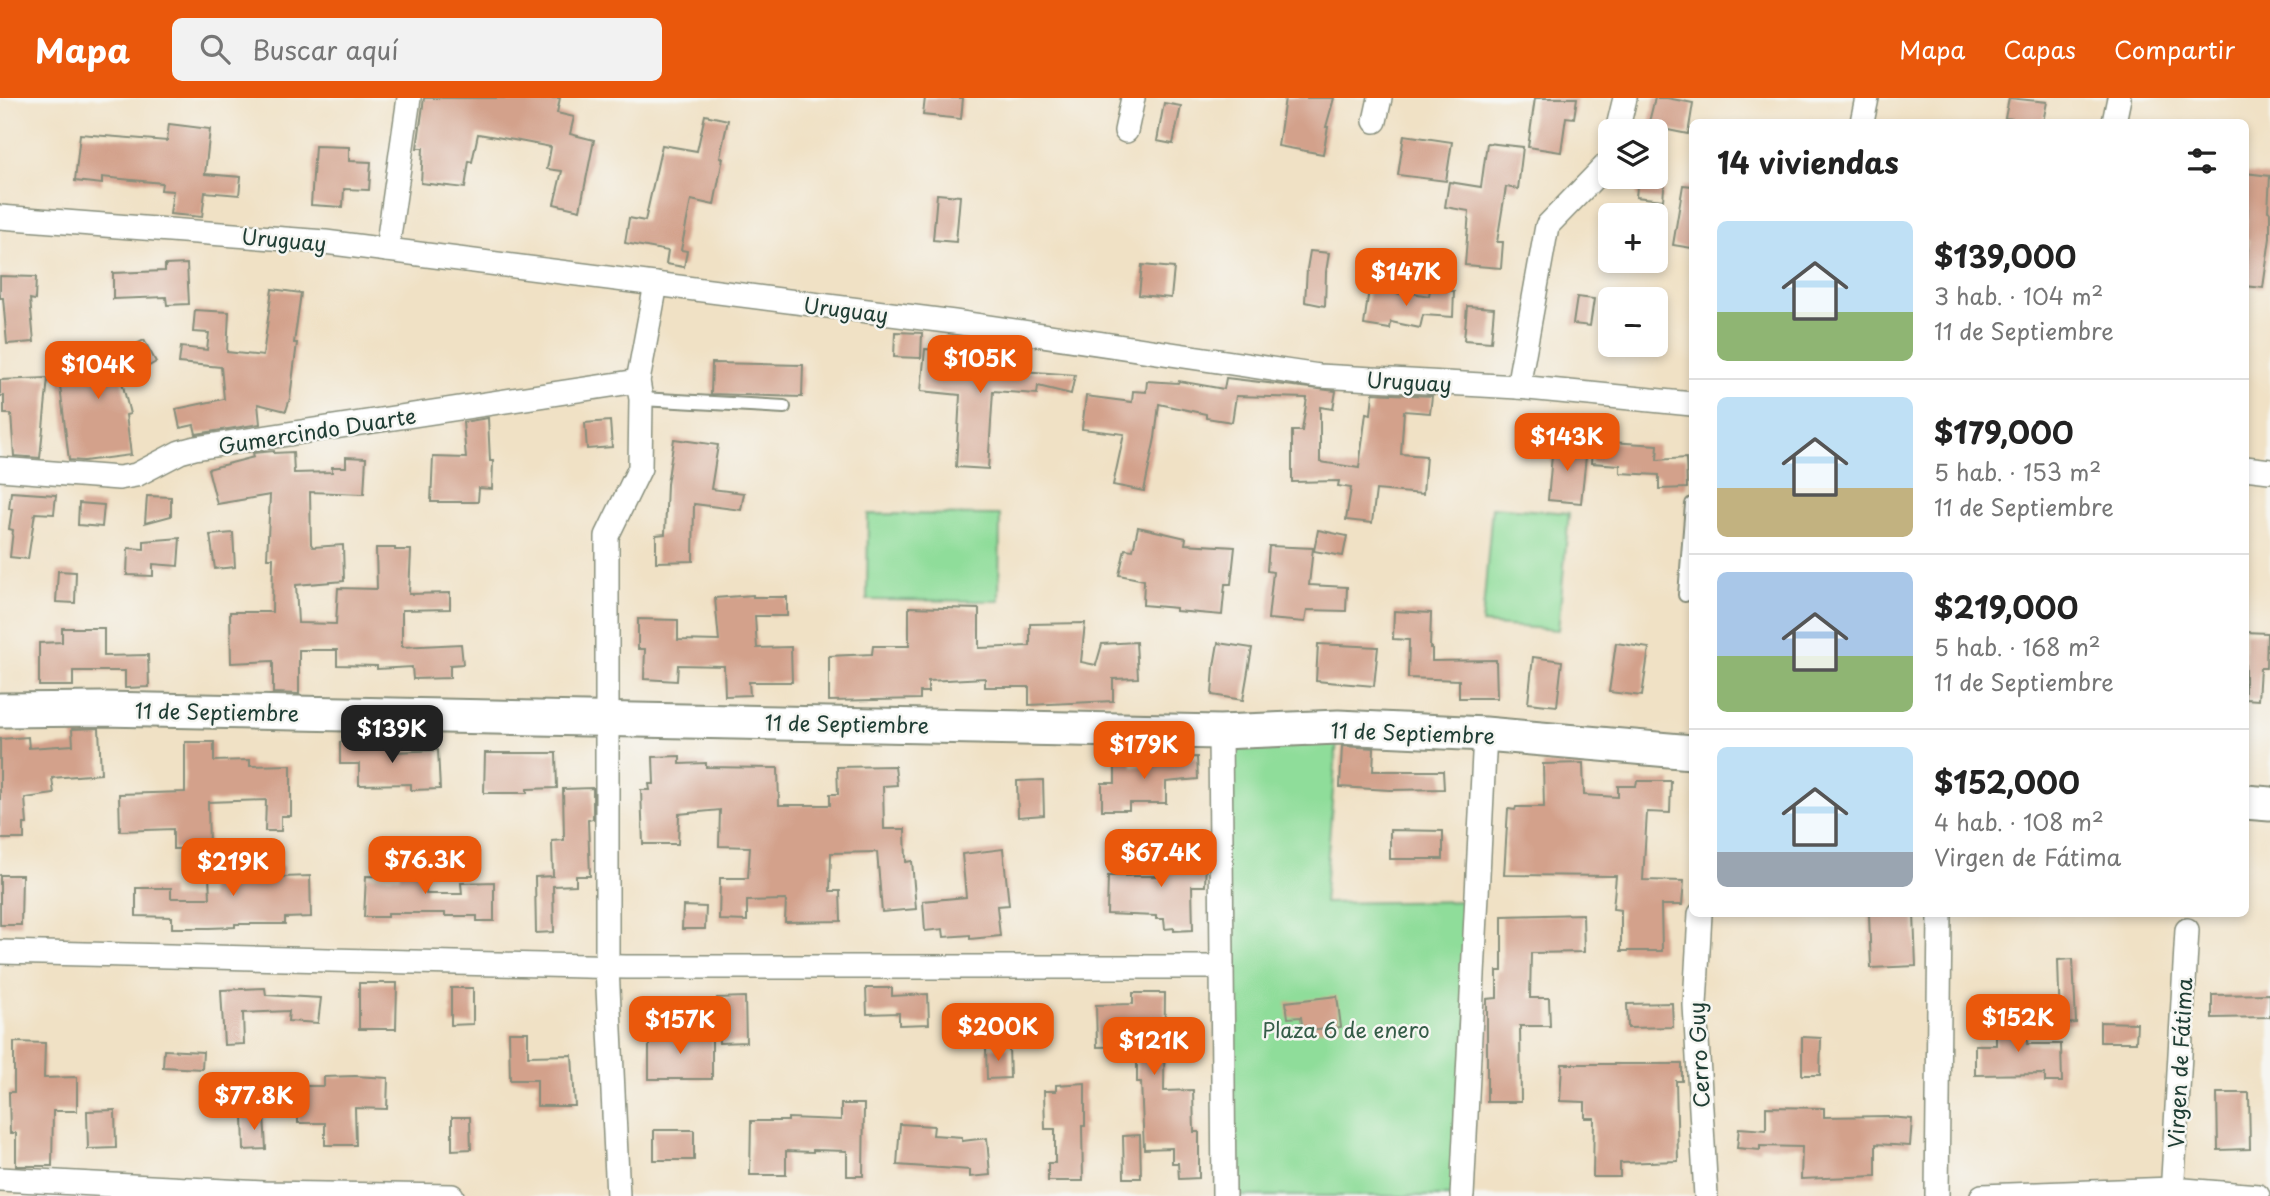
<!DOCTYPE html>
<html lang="es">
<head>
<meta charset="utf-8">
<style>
  body { margin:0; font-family:"Playpen Sans",sans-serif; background:#f2f2f2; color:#222; height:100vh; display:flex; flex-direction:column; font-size:26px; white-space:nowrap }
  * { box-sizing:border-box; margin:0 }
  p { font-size:23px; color:#767676 }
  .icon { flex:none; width:38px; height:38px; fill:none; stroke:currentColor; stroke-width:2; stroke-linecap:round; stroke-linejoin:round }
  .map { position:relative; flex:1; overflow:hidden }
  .panel { position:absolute; left:1689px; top:21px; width:560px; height:798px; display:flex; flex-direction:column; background:#fff; border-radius:10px; box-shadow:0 4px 10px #0003 }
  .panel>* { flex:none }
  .buttons { position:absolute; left:1598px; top:21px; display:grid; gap:14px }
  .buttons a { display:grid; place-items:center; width:70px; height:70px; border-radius:10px; background:#fff; box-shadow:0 4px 10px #0003; font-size:35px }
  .price { position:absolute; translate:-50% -60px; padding:0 16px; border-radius:14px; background:#ea580c; color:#fff; font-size:23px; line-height:46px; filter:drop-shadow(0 2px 4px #0008) }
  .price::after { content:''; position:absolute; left:50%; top:42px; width:21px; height:16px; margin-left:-10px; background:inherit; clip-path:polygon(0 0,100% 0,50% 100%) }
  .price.active { background:#222; color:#fff }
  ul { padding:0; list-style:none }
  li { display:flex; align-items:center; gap:21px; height:175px; padding:0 28px }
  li+li { border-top:2px solid #e0e0e0 }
  li span { display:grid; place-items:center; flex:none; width:196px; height:140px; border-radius:10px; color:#555 }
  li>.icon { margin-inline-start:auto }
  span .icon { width:84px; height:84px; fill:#fffc; stroke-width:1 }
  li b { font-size:30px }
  h2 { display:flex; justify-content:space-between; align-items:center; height:84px; padding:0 28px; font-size:30px }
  header { display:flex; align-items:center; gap:42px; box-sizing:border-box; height:98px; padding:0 35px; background:#ea580c; color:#fff }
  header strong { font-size:33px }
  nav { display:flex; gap:38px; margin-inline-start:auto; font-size:24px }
  .search { width:490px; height:63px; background:#f2f2f2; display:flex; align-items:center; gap:18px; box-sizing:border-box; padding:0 24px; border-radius:10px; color:#767676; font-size:26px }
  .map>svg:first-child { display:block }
  .park { fill:#8fdd9a; stroke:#578d67; stroke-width:2 }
  .building { fill:#d3a18b }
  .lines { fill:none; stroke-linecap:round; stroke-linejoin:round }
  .lane-casing { stroke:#888f7c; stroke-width:16 }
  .street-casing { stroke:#888f7c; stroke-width:26 }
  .secondary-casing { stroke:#888f7c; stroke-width:37 }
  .lane { stroke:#fff; stroke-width:12 }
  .street { stroke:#fff; stroke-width:23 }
  .secondary { stroke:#fff; stroke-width:33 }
  .labels { text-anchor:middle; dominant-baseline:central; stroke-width:5; stroke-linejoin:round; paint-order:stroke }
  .street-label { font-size:21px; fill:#1f3d34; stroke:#f6f6f2 }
  .park-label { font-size:21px; fill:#355d48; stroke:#f6f6f2 }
</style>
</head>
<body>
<header>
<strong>Mapa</strong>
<div class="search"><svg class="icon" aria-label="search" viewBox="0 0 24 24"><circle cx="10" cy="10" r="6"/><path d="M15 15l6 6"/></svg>Buscar aquí</div>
<nav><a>Mapa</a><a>Capas</a><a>Compartir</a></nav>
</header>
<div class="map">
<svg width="2270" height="1098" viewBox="0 0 2270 1098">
  <rect width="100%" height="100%" fill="#f6f6f2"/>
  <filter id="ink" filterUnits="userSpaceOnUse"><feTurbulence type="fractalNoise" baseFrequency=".0143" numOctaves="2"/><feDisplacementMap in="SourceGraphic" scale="14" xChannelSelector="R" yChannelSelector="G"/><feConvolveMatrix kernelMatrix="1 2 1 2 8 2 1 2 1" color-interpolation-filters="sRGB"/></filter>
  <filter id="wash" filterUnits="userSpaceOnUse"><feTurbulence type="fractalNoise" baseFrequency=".00686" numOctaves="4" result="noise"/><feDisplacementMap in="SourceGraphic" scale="28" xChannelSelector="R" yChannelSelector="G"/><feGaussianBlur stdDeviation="1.57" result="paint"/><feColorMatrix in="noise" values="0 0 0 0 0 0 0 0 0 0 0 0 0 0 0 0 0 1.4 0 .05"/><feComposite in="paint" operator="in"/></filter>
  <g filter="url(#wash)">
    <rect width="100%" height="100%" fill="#f0e1c5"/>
    <g class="park">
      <polygon points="1492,409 1569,415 1558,532 1482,526"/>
      <polygon points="868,416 1000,417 999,503 867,502"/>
      <polygon points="1338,629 1324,805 1475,803 1462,1098 1224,1098 1220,634"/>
    </g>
    <g id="blocks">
      <g class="building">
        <polygon points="424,0 560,0 557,15 574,19 570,36 594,42 580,112 554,106 562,73 547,71 551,49 514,42 478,36 472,64 469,63 465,90 421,85 423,50 417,50"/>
        <polygon points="925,0 963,0 961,21 923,17"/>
        <polygon points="1285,0 1334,0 1326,29 1328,29 1323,56 1278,48"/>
        <polygon points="1535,0 1577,0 1574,20 1566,19 1561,54 1528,49"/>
        <polygon points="1655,0 1667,0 1693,5 1688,36 1648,28"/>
        <polygon points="2009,0 2047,4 2043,24 2005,20"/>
        <polygon points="1164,5 1181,8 1173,46 1157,43"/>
        <polygon points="705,17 728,22 720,59 723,60 714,107 691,102 681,152 687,153 684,169 666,166 668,153 625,145 629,120 645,123 662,47 697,53"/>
        <polygon points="169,26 210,31 205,76 241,79 239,97 205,94 202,119 170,116 173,93 161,92 162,85 102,79 102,86 75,83 80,36 167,43"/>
        <polygon points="1404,37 1452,44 1446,83 1398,77"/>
        <polygon points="1487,45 1523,49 1518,91 1506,89 1497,144 1503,144 1501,170 1465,167 1469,113 1445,109 1449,84 1481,89"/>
        <polygon points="315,48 349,49 349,63 371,64 369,92 344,91 343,109 311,107"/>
        <polygon points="2245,75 2270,78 2268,113 2270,114 2270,140 2263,190 2245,188 2249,142 2245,141 2248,111 2245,111"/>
        <polygon points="1638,79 1665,79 1663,102 1636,99"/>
        <polygon points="1683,87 1692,88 1692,150 1673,147"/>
        <polygon points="937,96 960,98 956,144 933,142"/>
        <polygon points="1310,153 1329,155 1326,174 1325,208 1305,204 1307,171"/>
        <polygon points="187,166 189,206 167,207 166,199 113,201 113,175 165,173 165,167"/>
        <polygon points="1142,167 1174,170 1171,200 1139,197"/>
        <polygon points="0,178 36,179 35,202 30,201 34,244 7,246 3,200 0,200"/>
        <polygon points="272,191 301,195 294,245 297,245 290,300 286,313 258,306 260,326 196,336 194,327 180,330 176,311 224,301 221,269 179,265 181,249 207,252 209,235 193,234 195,212 229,214 227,254 263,258"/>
        <polygon points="1369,191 1402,196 1402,193 1429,198 1430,192 1454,193 1453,219 1423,217 1420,230 1391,224 1390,231 1364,227"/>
        <polygon points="1577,199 1594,201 1590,228 1573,226"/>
        <polygon points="1467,208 1494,210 1491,244 1464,242"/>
        <polygon points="895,234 922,235 921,260 894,259"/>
        <polygon points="144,242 156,264 122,284 130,316 126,317 131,357 84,363 69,362 55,247 80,243 84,273"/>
        <polygon points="925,251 997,257 995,271 1075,277 1071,296 1038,288 1037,296 993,293 988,371 956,369 960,297 921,293"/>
        <polygon points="712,265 803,267 802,299 711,296"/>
        <polygon points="48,280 40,360 14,358 11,316 4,316 4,298 0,298 0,282"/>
        <polygon points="1226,280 1336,293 1333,311 1320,309 1320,364 1359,370 1366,315 1371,316 1373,295 1432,298 1430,315 1404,313 1401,356 1426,358 1423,396 1376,392 1372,425 1346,422 1351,390 1338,388 1339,383 1292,384 1292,333 1302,333 1307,300 1236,298 1232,324 1206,320 1206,316 1159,306 1155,340 1144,393 1113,387 1124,336 1082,331 1086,298 1132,304 1133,293 1146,294 1147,283 1178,285 1179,283 1224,291"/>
        <polygon points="488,320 490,363 493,363 492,391 479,390 478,404 431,404 433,359 466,360 463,324"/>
        <polygon points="610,323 612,349 587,351 585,325"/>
        <polygon points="1594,327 1611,329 1610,344 1658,347 1657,362 1686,360 1687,390 1659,391 1659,377 1620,375 1620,367 1591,365"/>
        <polygon points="674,341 718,347 711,391 744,395 741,412 694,406 693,463 656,464 656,437 665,436 667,386"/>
        <polygon points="1553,346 1587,349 1581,405 1548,402"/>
        <polygon points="274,353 274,355 293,354 294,375 332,374 332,369 346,369 346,359 366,360 364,396 310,394 311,446 313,449 343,447 344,483 296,487 298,525 336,526 338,490 377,491 376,450 395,450 395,452 411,452 409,496 450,495 450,511 402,512 402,549 461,546 463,566 450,567 450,580 413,581 412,569 377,571 377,568 337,567 337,552 299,552 299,596 273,595 273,563 231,565 230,514 272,514 273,460 267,460 270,397 217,406 208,371 254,359 253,355"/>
        <polygon points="11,394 56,397 54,416 35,415 28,461 10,459 13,432 9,431 12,411 9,411"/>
        <polygon points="147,398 171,399 171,418 145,425"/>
        <polygon points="79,405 104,407 102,429 78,427"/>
        <polygon points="1138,429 1186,440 1185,446 1235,449 1231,486 1225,486 1222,517 1176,513 1176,510 1143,507 1144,482 1119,477 1125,451 1133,452"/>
        <polygon points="1318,432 1347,438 1343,458 1314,453"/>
        <polygon points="233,435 235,469 215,471 210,437"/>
        <polygon points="180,440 178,468 153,466 153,478 127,477 128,450 144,451 144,443"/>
        <polygon points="1269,448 1313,450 1309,487 1347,489 1346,513 1307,512 1305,524 1268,521 1273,474 1267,473"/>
        <polygon points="58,473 76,474 75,505 56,504"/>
        <polygon points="753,497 753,499 787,499 787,518 755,518 757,550 791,549 792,584 749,584 750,597 725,598 724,568 678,567 677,583 644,581 645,551 638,551 638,521 678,522 678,542 719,543 715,500"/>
        <polygon points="909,509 979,511 979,550 1030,548 1030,526 1085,525 1081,564 1096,567 1102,546 1136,544 1138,580 1113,581 1113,603 1029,607 1029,589 985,589 985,580 928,583 928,594 920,594 920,601 829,603 829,558 872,556 873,548 909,548"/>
        <polygon points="1394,513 1431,515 1430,550 1432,550 1432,563 1496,562 1497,600 1459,600 1459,582 1408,580 1409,542 1393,541"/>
        <polygon points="62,530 104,530 104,558 148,557 149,589 125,590 125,573 73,573 73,588 39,588 39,545 62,544"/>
        <polygon points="2245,534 2267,535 2266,570 2260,570 2258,602 2245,601"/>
        <polygon points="1218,545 1252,550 1243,602 1212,597 1214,568"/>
        <polygon points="1616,545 1649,550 1642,598 1609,594"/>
        <polygon points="1318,546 1378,549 1374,588 1316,583"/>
        <polygon points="1533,559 1562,563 1557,608 1528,605"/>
        <polygon points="99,630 101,676 52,680 54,696 25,700 27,726 24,726 24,741 0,741 0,641 28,639 29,650 73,647 72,631"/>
        <polygon points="395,643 395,654 438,652 440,691 411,692 411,686 359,687 359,666 340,666 340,644"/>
        <polygon points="185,644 214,644 214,663 250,662 250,668 291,667 291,718 281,718 281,733 265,733 266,702 208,704 209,750 173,751 173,731 120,733 119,696 185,694"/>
        <polygon points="1342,648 1374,650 1373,673 1443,673 1444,691 1390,692 1340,689"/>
        <polygon points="1115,654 1132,654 1132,669 1175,663 1175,660 1197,659 1198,681 1166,684 1166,705 1129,705 1129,712 1102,712 1102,685 1115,685"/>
        <polygon points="485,655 556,655 557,690 527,691 527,695 484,695"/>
        <polygon points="680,658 680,666 706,665 706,669 778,670 779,707 830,707 830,696 838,696 837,669 895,668 897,687 883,688 884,731 905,731 906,764 912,763 916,811 882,814 877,754 831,755 830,793 840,793 841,823 785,824 786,802 747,803 747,823 719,822 720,780 748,780 750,749 719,748 720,712 679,716 678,746 643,746 641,692 650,692 649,686 654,686 653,659"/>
        <polygon points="1583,665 1584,697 1618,699 1618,688 1636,688 1637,683 1671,683 1670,715 1647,714 1643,782 1684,783 1682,807 1661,807 1662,853 1621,853 1621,812 1613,811 1616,778 1504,777 1508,711 1515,712 1516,709 1544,709 1543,666"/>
        <polygon points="1043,682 1044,717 1018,719 1017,683"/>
        <polygon points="593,690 593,721 588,722 590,778 576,778 576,787 553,788 554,834 536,835 535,779 553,778 552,743 564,742 563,691"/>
        <polygon points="1390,732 1443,733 1443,761 1390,761"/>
        <polygon points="1168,740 1193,741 1192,764 1206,764 1205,788 1192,788 1193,832 1174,833 1174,830 1165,831 1164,821 1156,821 1156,818 1107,816 1108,778 1165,778"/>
        <polygon points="1003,751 1009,807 997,808 1000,838 970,841 970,837 944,839 943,831 925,833 923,803 966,799 962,756"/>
        <polygon points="208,753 230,754 229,767 283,768 283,779 310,778 311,819 285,820 285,826 235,826 235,829 209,830 172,830 172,819 136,818 136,790 171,790 171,800 210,800"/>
        <polygon points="400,765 426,765 426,796 462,796 461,785 494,784 494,823 477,823 477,818 445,818 445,815 388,815 388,819 364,819 366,778 400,779"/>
        <polygon points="0,777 22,777 21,827 0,827"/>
        <polygon points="683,808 706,809 705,831 682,831"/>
        <polygon points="1583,816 1584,854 1531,855 1530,900 1549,900 1550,928 1520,928 1521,1004 1487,1004 1487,901 1497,900 1497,873 1502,873 1502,818"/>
        <polygon points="1869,816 1914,816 1916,868 1871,870"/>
        <polygon points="2073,861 2076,925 2060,926 2058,862"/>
        <polygon points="359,885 397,885 396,931 359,931"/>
        <polygon points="265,890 266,897 321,900 318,925 288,923 289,913 243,915 244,946 224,947 221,892"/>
        <polygon points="451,890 473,890 473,926 451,927"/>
        <polygon points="866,890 892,890 892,898 928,896 929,926 899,927 899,915 867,916"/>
        <polygon points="1133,895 1165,895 1164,993 1193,992 1194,1034 1199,1034 1199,1080 1179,1081 1178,1065 1172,1065 1172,1050 1144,1051 1141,984 1137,984 1137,948 1097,949 1096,907 1133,906"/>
        <polygon points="2270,896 2270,919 2212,920 2212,897"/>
        <polygon points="1337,898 1341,929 1303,934 1301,919 1288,920 1286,904"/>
        <polygon points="745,899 746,944 719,945 717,900"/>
        <polygon points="1672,905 1673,929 1628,930 1627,906"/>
        <polygon points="1996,920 2028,920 2027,946 2061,946 2062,984 2045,984 2045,976 1975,977 1975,947 1996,947"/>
        <polygon points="2100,924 2137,925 2136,944 2100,944"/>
        <polygon points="509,934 528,934 528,958 572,957 575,1008 537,1008 537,982 510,982"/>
        <rect x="649" y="935" width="63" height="46"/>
        <polygon points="1802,939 1821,940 1820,977 1802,977"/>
        <polygon points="14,944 45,945 44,980 77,979 77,1013 53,1013 52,1068 16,1068 16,1035 10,1035 9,994 14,994"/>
        <polygon points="1009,949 1010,980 987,981 986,950"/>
        <polygon points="164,952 203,954 202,971 163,969"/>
        <polygon points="1562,966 1682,966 1682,983 1676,983 1678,1063 1620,1065 1620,1079 1593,1079 1594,1020 1585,1020 1585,1004 1560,1003"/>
        <polygon points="355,978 388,980 387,1011 355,1010 356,1047 325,1047 325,1025 298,1025 298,988 324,988 324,979"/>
        <polygon points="1085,985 1085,1028 1082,1028 1083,1083 1048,1083 1048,1065 1055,1065 1055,1031 1045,1031 1044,993 1056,993 1056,987"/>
        <polygon points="2217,995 2249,995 2250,1051 2218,1052"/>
        <polygon points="841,1006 864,1006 863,1078 847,1078 847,1053 813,1052 813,1054 786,1053 786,1077 750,1077 751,1023 788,1023 788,1020 841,1022"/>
        <polygon points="1766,1009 1824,1010 1824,1019 1888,1018 1888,1019 1912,1021 1910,1048 1876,1046 1876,1078 1801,1081 1802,1049 1760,1048 1760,1052 1737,1050 1739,1030 1766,1032"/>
        <polygon points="115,1012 116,1050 88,1051 87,1013"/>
        <polygon points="264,1016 266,1051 244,1052 243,1017"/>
        <polygon points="452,1019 470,1019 471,1051 452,1052"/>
        <polygon points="900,1026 934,1028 933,1037 962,1039 962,1043 987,1040 990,1077 970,1079 970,1072 897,1067"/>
        <rect x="654" y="1032" width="40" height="30"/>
        <polygon points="1140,1037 1141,1080 1124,1080 1123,1038"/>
      </g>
    </g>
  </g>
  <g filter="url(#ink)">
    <use href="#blocks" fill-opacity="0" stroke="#888f7c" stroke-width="2"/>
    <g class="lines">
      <defs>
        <g id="lane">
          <polyline points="641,301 784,309"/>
          <polyline points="1685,497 1692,406"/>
        </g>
        <g id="street">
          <polyline points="1375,23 1380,0"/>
          <polyline points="1862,24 1867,0"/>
          <polyline points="2114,24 2119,0"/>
          <polyline points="1126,33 1133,0"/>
          <polyline points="1617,33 1625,0"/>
          <polyline points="0,119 325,144 954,224 1319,278 1518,289 1692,306"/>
          <polyline points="387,152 409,0"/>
          <polyline points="1518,289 1547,128 1610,63"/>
          <polyline points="2245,370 2270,373"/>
          <polyline points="0,371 119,380 136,377 180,354 195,350 638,283"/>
          <polyline points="1220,634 1224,1098"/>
          <polyline points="1700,816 1695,907 1706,1098"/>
          <polyline points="0,854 626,869 1221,869"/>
          <polyline points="0,1081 263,1095 452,1098"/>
          <polyline points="618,1098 607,869 607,438 640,370 641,301 638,283 656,186"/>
          <polyline points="1462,1098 1485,636"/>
          <polyline points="1937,1098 1940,816"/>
          <polyline points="1982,1098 2172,1091 2258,1098"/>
          <polyline points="2172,1098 2187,832"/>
        </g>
        <g id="secondary">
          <polyline points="0,612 102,611 1220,634 1338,629 1485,636 1692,654"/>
          <polyline points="2245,704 2270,706"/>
        </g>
      </defs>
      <use href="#lane" class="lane-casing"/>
      <use href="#street" class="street-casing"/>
      <use href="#secondary" class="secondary-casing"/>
      <use href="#lane" class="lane"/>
      <use href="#street" class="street"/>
      <use href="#secondary" class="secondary"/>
    </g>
  </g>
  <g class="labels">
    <g class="street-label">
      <text transform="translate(284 141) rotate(5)">Uruguay</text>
      <text transform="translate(846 211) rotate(7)">Uruguay</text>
      <text transform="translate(1409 283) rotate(3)">Uruguay</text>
      <text transform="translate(317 332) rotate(-9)">Gumercindo Duarte</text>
      <text transform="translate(217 613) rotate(1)">11 de Septiembre</text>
      <text transform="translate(847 625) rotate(1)">11 de Septiembre</text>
      <text transform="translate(1413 634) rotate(2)">11 de Septiembre</text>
      <text transform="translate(1698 957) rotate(-93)">Cerro Guy</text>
      <text transform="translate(2179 965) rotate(-87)">Virgen de Fátima</text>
    </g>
    <g class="park-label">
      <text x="1346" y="931">Plaza 6 de enero</text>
    </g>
  </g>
</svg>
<div class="buttons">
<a><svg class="icon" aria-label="layers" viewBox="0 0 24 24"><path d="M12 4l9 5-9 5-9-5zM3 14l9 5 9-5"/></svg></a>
<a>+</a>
<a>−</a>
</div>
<b class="price" style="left:1406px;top:210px">$147K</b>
<b class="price" style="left:980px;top:297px">$105K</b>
<b class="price" style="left:98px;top:303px">$104K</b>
<b class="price" style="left:1567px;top:375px">$143K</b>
<b class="price active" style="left:392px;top:667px">$139K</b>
<b class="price" style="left:1144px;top:683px">$179K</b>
<b class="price" style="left:1161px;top:791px">$67.4K</b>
<b class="price" style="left:425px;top:798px">$76.3K</b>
<b class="price" style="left:233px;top:800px">$219K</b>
<b class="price" style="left:2018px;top:956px">$152K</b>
<b class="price" style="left:680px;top:958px">$157K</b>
<b class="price" style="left:998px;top:965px">$200K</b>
<b class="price" style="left:1154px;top:979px">$121K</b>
<b class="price" style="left:254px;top:1034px">$77.8K</b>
<section class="panel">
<h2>14 viviendas<svg class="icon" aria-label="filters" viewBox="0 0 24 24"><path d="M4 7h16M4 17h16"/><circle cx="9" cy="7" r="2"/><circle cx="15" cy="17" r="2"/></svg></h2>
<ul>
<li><span style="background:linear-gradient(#bfe0f5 65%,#8fb573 0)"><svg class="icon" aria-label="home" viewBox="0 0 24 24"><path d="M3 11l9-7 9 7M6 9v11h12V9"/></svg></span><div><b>$139,000</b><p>3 hab. · 104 m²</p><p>11 de Septiembre</p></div></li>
<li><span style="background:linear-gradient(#bfe0f5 65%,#c2b280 0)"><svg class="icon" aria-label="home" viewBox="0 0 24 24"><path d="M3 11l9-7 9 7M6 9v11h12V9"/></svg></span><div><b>$179,000</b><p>5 hab. · 153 m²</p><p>11 de Septiembre</p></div></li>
<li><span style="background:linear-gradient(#a9c7e8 60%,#8fb573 0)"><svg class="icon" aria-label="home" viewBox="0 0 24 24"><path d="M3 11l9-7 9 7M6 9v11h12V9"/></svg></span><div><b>$219,000</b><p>5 hab. · 168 m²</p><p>11 de Septiembre</p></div></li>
<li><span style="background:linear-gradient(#bfe0f5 75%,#9aa5b1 0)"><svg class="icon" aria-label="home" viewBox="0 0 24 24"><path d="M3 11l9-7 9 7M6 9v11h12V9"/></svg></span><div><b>$152,000</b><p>4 hab. · 108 m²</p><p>Virgen de Fátima</p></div></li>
</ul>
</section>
</div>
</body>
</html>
